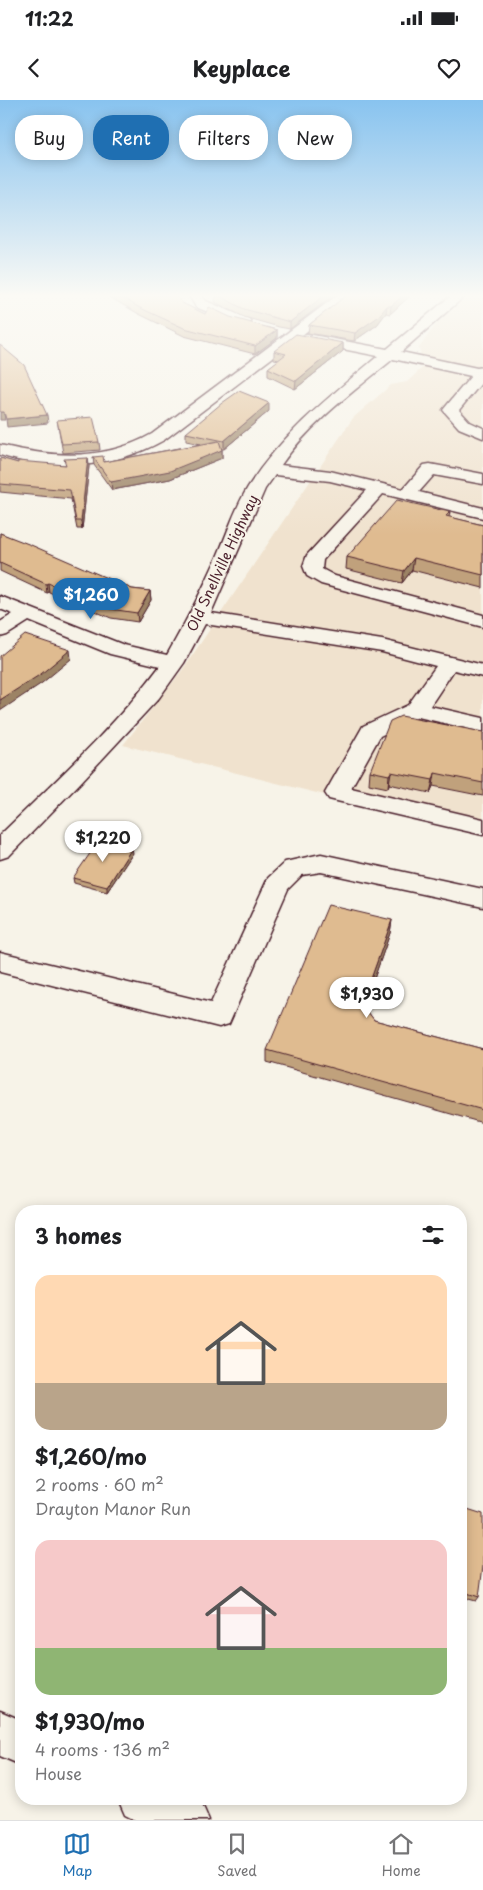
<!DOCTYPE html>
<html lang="en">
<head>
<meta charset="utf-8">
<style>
  body { margin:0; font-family:"Playpen Sans",sans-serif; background:#f6f6f6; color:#202124; height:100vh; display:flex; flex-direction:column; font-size:19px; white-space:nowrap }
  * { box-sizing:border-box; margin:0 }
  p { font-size:16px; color:#757577 }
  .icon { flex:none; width:28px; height:28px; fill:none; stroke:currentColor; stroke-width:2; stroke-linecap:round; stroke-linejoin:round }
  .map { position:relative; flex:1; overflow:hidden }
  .details { position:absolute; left:15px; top:1105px; width:452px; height:600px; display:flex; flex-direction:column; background:#fff; border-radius:20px; box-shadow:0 2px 12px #0003 }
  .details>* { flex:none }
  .hud { position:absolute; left:15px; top:15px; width:454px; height:45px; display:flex; gap:10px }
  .price { position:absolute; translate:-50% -42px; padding:0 11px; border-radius:18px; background:#fff; color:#222; font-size:16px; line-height:32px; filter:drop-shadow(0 1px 2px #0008) }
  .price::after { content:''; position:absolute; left:50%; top:30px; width:15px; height:11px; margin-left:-8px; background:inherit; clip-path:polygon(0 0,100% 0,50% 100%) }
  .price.on { background:#1f6fb2; color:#fff }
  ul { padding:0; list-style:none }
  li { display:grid; align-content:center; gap:10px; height:265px; padding:0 20px }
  li span { display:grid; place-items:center; height:155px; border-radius:15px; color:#555 }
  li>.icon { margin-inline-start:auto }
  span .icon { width:90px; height:90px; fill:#fffc; stroke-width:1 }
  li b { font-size:21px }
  h2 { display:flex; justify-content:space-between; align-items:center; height:60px; padding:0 20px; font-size:21px }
  .tag { padding:0 18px; border-radius:20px; background:#fff; box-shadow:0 2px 12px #0003; font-size:18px; line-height:45px }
  .tag.on { background:#1f6fb2; color:#fff }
  .status { display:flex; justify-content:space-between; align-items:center; height:35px; padding:0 25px; background:#fff; direction:ltr }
  .status svg { height:14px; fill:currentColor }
  header { display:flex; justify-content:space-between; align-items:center; height:65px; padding:0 20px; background:#fff; font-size:22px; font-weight:700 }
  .tabs { display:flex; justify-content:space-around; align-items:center; height:70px; border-top:1px solid #e0e0e0; background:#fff; font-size:14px; color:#757577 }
  .tabs a { display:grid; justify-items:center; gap:2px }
  .tabs .on { color:#1f6fb2 }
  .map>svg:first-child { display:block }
  .built { fill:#f0e2ce }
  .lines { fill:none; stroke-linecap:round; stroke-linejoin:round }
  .minor-casing { stroke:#4a1f2b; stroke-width:3 }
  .minor { fill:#f7f3e8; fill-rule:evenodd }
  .wall { fill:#c0a17c; stroke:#4a1f2b }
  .shaded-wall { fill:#9c8365; stroke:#4a1f2b }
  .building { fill:#dfbb90; stroke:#4a1f2b }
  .labels { text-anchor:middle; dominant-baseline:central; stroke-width:4; stroke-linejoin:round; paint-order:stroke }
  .far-street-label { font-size:14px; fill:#4a1f2b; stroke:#f7f3e8 }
</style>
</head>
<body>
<div class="status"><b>11:22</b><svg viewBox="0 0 49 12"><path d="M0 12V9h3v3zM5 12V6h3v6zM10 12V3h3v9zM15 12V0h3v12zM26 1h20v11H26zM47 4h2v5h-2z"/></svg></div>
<header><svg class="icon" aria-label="back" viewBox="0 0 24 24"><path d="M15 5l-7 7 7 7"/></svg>Keyplace<svg class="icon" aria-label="heart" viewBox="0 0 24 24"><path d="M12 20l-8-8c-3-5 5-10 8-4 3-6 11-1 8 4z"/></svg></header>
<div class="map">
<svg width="483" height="1720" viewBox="0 0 483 1720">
  <rect width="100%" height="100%" fill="#f7f3e8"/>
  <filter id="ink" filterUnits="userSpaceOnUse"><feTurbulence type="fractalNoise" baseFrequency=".02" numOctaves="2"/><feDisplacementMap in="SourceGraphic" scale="10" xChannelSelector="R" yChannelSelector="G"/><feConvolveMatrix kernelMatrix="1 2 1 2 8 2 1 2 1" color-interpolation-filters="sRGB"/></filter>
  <g filter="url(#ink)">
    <polygon class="built" points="471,194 483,194 483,734 123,645 181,572 353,318 391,285 407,282 424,266 419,248 437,223"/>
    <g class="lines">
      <defs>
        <g id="minor">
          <polygon points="188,194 201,194 206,201 249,219 251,222 249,225 239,225 196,207"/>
          <path d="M339,194H354L302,235L307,234L387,249L453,194H467L401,252L477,268L483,267V281L459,310L470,322L483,328V338L459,328L443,310L471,276L393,259C354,291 310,323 281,365L330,371L403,389L424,365L430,364L483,374V384L434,375L419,392L483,408V418L383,394L323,460L322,469L335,476L483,515V527L321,484L307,476L303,466L307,455L367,390L330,381L275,375L265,389L211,513L382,540L483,565V577L454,570L430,606L483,618V632L418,617L380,636L351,688L483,719V735L337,701L329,699L325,693L363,626L408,605L436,566L382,552L205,524L184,563L159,598L80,683L9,756L0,759V735C55,681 114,628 160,566L110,554L29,521L7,535L0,537V522L13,514L0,509V496L124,545L167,555C185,523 202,491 217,457C227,434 235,408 248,387C281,335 330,296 378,256L302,241L300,238L302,235L164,340C115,368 53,373 0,355V345C53,358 104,361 152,334Z"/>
          <polygon points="321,754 483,789 483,807 321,772 302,775 288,789 229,924 219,927 0,872 0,852 211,903 268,778 285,762"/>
          <polygon points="0,1611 21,1620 21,1665 0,1656"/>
          <polygon points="118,1699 192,1699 202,1704 209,1720 135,1720 125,1715"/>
        </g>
      </defs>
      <use href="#minor" class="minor-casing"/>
      <use href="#minor" class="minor"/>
    </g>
    <g class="wall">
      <polygon points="104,194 176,194 182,203 205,214 277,230 277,238 255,254 184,236 139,214"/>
      <polygon points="216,194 335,194 290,229 279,227 244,217 215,202"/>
      <polygon points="348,194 412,194 390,214 386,213 377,225 354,241 308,233 309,225"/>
      <polygon points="343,243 343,251 295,289 268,276 268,268 279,260 274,259 274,251"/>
      <polygon points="269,311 224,349 222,349 222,358 170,379 112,390 94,365 93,357 104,362 201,344 186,341 186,333"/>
      <polygon points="57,320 99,342 100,350 63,353"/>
      <polygon points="0,358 18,363 65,365 88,358 89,366 82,429 77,429 71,399 0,392"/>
      <polygon points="450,412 449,417 483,425 483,488 412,470 402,483 346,469 347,457"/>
      <polygon points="0,433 132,489 150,491 151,500 138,522 111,518 49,492 47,493 0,471"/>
      <polygon points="483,632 483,696 433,686 430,693 389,684 388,688 369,684 370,671"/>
      <polygon points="133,753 107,792 74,783 73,778"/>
      <polygon points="392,820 390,833 364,907 374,920 483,949 483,1023 267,962 267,950"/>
      <polygon points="461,1407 479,1497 476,1501 461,1497"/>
    </g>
    <g class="shaded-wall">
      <polygon points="326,194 335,194 290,229 290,222"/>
      <polygon points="405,194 412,194 390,214 391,206"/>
      <polygon points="387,206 386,213 377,225 354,241 355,233"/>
      <polygon points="277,230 277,238 255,254 255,246"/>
      <polygon points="343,243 343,251 295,289 296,281"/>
      <polygon points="269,303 269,311 224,349 224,341"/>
      <polygon points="0,312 4,312 5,320 0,320"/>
      <polygon points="47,315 48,323 7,327 6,319"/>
      <polygon points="222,350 222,358 170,379 112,390 111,382"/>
      <polygon points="88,358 89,366 82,429 81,421"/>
      <polygon points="414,458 412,470 402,483 404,471"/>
      <polygon points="48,483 49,492 47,493 46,484"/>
      <polygon points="150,491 151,500 138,522 137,513"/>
      <polygon points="70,550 71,559 42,583 0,611 0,600"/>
      <polygon points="391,672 389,684 388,688 389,675"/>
      <polygon points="435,673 433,686 430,693 433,680"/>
      <polygon points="132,748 133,753 107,792 107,787"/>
      <polygon points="392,820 390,833 361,916 362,904"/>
    </g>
    <g class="building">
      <polygon points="117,194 176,194 182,203 205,214 209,207 230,217 277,230 255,246 184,228 138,207"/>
      <polygon points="216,194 326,194 290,222 279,219 244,209"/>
      <polygon points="348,194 405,194 391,206 387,206 378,217 355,233 309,225"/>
      <polygon points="296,234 343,243 296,281 268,268 286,254 274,251"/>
      <polygon points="0,245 24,265 47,315 6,319 4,312 0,312"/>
      <polygon points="239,291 269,303 224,341 186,333 222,303"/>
      <polygon points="93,317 99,342 62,344 57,320"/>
      <polygon points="219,341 222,350 170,371 111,382 93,357 103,356 104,362"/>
      <polygon points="0,358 18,363 18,361 66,365 64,359 88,358 81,421 76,421 70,390 0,384"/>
      <polygon points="397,400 450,412 446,416 483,425 483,475 414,458 404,471 347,457"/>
      <polygon points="0,433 31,445 132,489 150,491 137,513 110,509 48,483 46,484 0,463"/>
      <polygon points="25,535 70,550 41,574 0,600 0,556"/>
      <polygon points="401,616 483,632 483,683 435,673 433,680 391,672 389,675 370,671 390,621"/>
      <polygon points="100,739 132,748 107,787 73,778"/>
      <polygon points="328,805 392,820 362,904 374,920 483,949 483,1010 267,950"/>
      <polygon points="461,1407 483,1414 483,1466 479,1497 461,1491"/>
    </g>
  </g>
  <linearGradient id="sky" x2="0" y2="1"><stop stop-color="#88c3ef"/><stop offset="0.45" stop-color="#fbfaf5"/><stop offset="1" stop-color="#fbfaf5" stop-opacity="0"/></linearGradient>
  <rect width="483" height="435" fill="url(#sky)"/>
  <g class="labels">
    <g class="far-street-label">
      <text transform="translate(222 463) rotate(-65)">Old Snellville Highway</text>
    </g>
  </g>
</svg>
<b class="price on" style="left:91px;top:520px">$1,260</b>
<b class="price" style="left:103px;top:763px">$1,220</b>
<b class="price" style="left:367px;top:919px">$1,930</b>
<div class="hud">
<a class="tag">Buy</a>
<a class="tag on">Rent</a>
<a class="tag">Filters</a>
<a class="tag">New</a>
</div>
<section class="details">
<h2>3 homes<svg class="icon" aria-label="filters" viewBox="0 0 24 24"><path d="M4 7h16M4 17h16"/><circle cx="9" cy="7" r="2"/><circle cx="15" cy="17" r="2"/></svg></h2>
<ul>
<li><span style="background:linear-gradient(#ffd9b3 70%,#b9a48a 0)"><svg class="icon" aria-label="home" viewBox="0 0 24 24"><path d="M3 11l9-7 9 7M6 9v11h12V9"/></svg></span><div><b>$1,260/mo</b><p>2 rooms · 60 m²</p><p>Drayton Manor Run</p></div></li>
<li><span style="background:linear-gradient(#f6c9c9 70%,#8fb573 0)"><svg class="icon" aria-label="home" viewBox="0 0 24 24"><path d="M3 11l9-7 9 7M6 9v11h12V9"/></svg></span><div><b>$1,930/mo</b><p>4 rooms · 136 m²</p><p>House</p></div></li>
</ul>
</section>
</div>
<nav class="tabs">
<a class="on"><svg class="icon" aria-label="map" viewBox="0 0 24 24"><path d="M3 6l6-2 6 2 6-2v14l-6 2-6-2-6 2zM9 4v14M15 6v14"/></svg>Map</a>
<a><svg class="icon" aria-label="saved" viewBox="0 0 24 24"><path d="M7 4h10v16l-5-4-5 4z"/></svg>Saved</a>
<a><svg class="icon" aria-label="home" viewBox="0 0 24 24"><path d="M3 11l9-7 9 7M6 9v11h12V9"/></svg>Home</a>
</nav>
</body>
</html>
